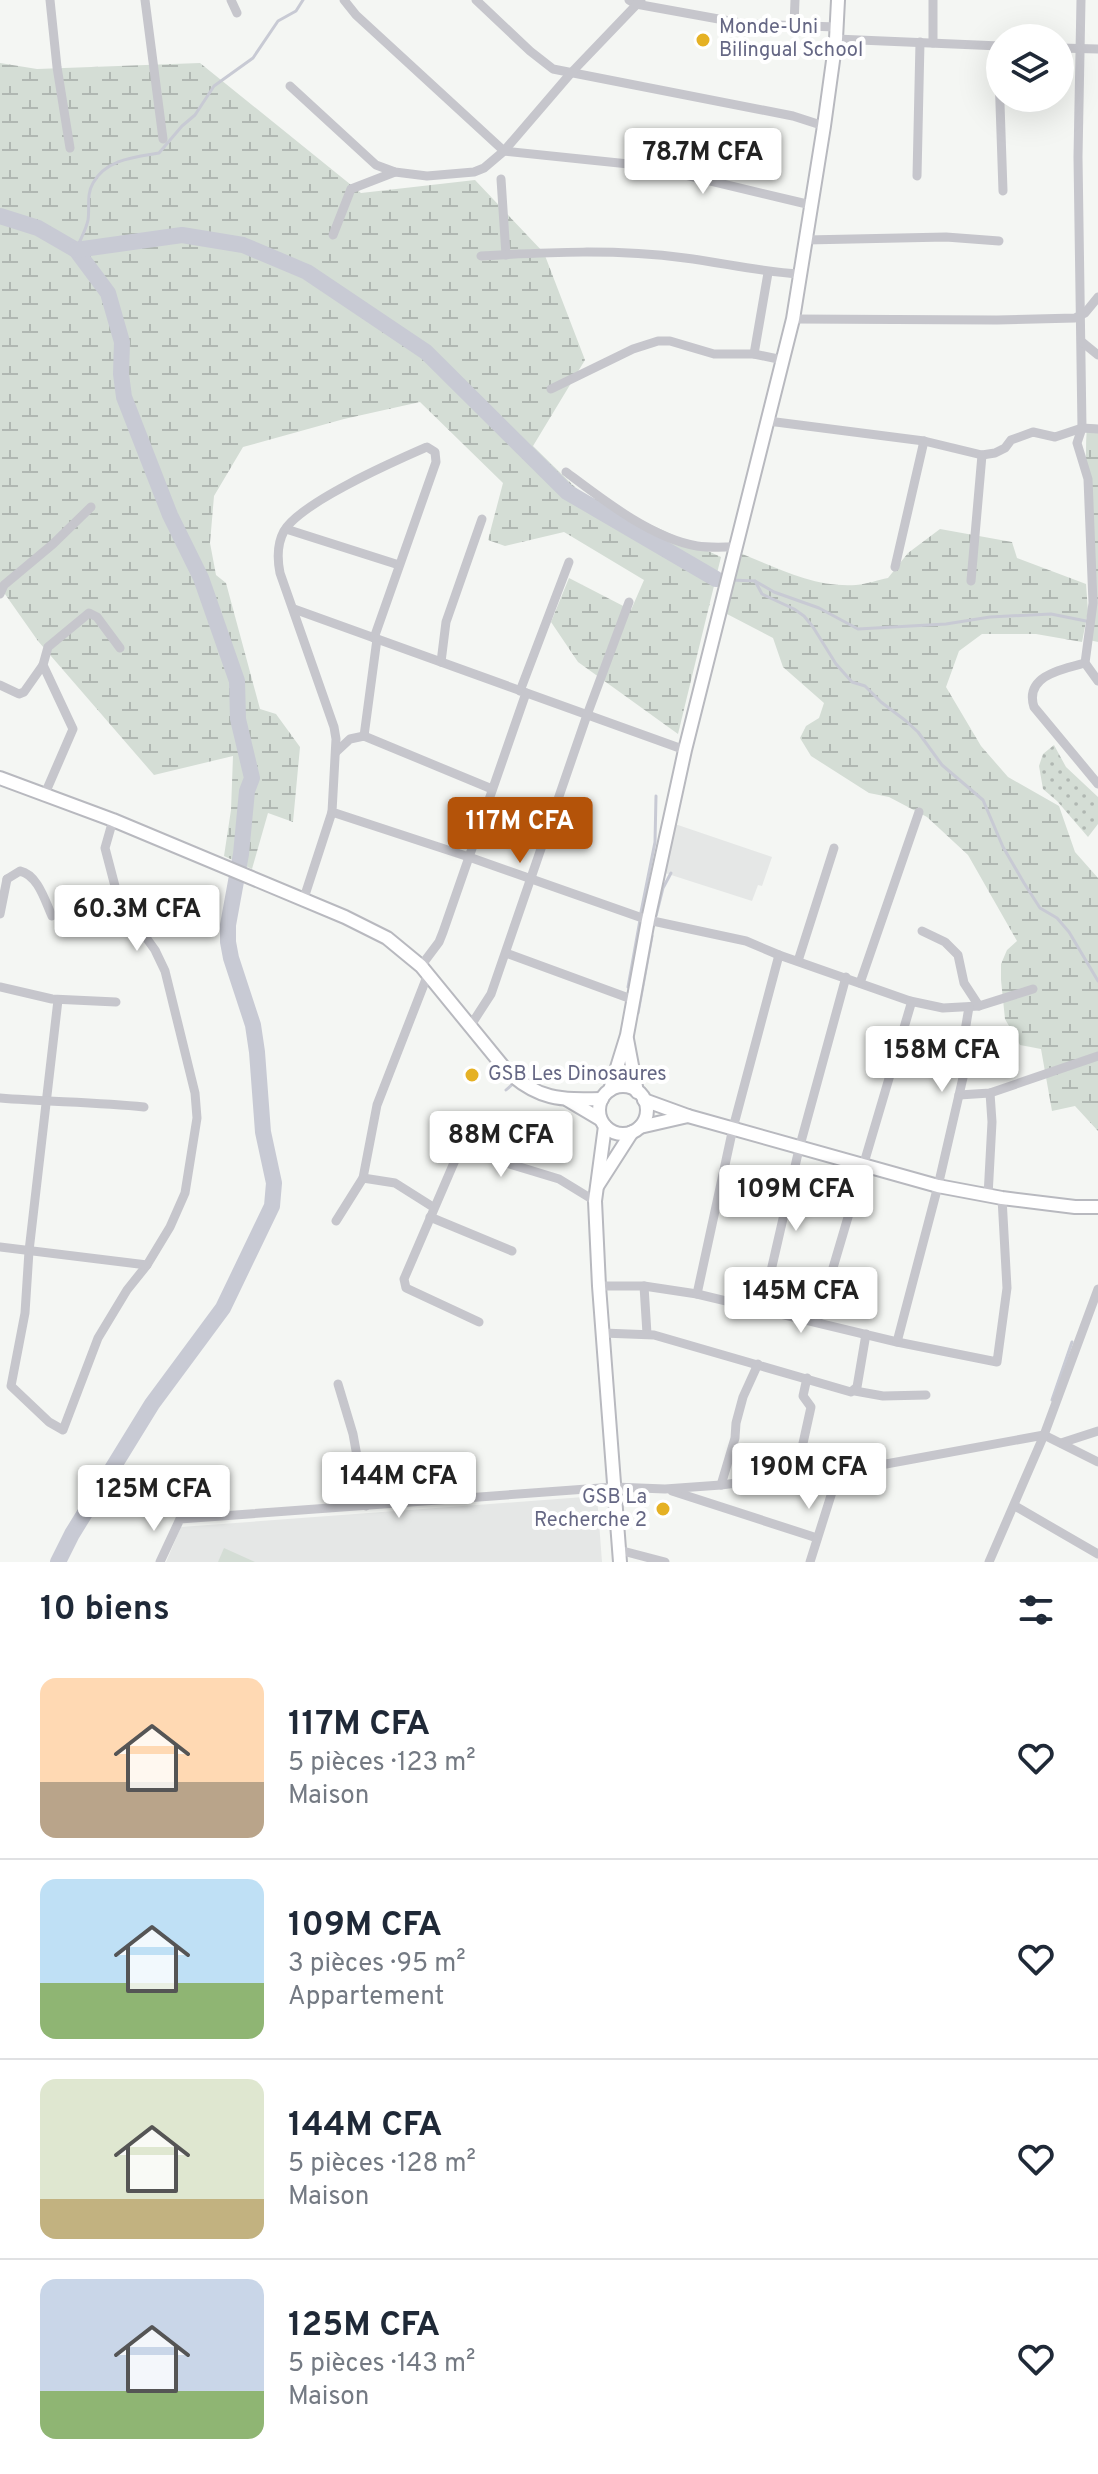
<!DOCTYPE html>
<html lang="fr">
<head>
<meta charset="utf-8">
<style>
  body { margin:0; font-family:Overpass,sans-serif; background:#f2f2f3; color:#1f2937; height:100vh; display:flex; flex-direction:column; font-size:30px; white-space:nowrap }
  * { box-sizing:border-box; margin:0 }
  p { font-size:26px; color:#747a83 }
  .icon { flex:none; width:44px; height:44px; fill:none; stroke:currentColor; stroke-width:2; stroke-linecap:round; stroke-linejoin:round }
  .map { position:relative; height:1562px; overflow:hidden }
  .side { display:flex; flex-direction:column; background:#fff; flex:1 }
  .side>* { flex:none }
  .fabs { position:absolute; left:986px; top:24px; display:grid; gap:16px }
  .fabs a { display:grid; place-items:center; width:88px; height:88px; border-radius:50%; background:#fff; box-shadow:0 8px 32px #0002; font-size:40px }
  .price { position:absolute; translate:-50% -68px; padding:0 18px; border-radius:8px; background:#fff; color:#222; font-size:26px; line-height:52px; filter:drop-shadow(0 2px 4px #0008) }
  .price::after { content:''; position:absolute; left:50%; top:48px; width:24px; height:18px; margin-left:-12px; background:inherit; clip-path:polygon(0 0,100% 0,50% 100%) }
  .price.selected { background:#b45309; color:#fff }
  ul { padding:0; list-style:none }
  li { display:flex; align-items:center; gap:24px; height:200px; padding:0 40px }
  li+li { border-top:2px solid #e0e1e3 }
  li span { display:grid; place-items:center; flex:none; width:224px; height:160px; border-radius:16px; color:#555 }
  li>.icon { margin-inline-start:auto }
  span .icon { width:96px; height:96px; fill:#fffc; stroke-width:1 }
  li b { font-size:34px }
  h2 { display:flex; justify-content:space-between; align-items:center; height:96px; padding:0 40px; font-size:34px }
  .map>svg:first-child { display:block }
  .built { fill:#e5e7e6 }
  .grass { fill:url(#grass-dots) }
  .wetland { fill:url(#wetland-marsh) }
  .pitch { fill:#d4ddd5 }
  .lines { fill:none; stroke-linecap:round; stroke-linejoin:round }
  .stream { stroke:#c8cad4; stroke-width:3 }
  .river { stroke:#c8cad4; stroke-width:16 }
  .major-casing { stroke:#b8b9bf; stroke-width:16 }
  .minor { stroke:#c6c6cc; stroke-width:9 }
  .major { stroke:#fff; stroke-width:12 }
  .poi-dot { fill:#e5b124; stroke:#fff; stroke-width:3 }
  .labels { text-anchor:middle; dominant-baseline:central; stroke-width:8; stroke-linejoin:round; paint-order:stroke }
  .poi-label { font-size:20px; fill:#656784; stroke:#fff; text-anchor:start }
</style>
</head>
<body>
<div class="map">
<svg width="1098" height="1562" viewBox="0 0 1098 1562">
  <defs>
    <pattern id="grass-dots" width="8" height="8" patternUnits="userSpaceOnUse" patternTransform="scale(2)"><rect width="8" height="8" fill="#d4ddd5"/><path d="M2 2h.1M6 6h.1" fill="none" stroke="#b0b7b2" stroke-width="1.8" stroke-linecap="round"/></pattern>
    <pattern id="wetland-marsh" width="20" height="14" patternUnits="userSpaceOnUse" patternTransform="scale(2)"><rect width="20" height="14" fill="#d4ddd5"/><path d="M1 5h8M5 5V1M11 12h8M15 12V8" fill="none" stroke="#b0b7b2"/></pattern>
  </defs>
  <rect width="100%" height="100%" fill="#f4f6f3"/>
  <g class="built">
    <polygon points="675,824 772,857 762,886 758,885 752,901 665,873"/>
    <polygon points="597,1496 602,1562 166,1562 181,1527"/>
  </g>
  <polygon class="grass" points="1054,745 1066,767 1098,797 1098,824 1088,837 1057,801 1043,789 1039,766 1043,754"/>
  <g class="wetland">
    <polygon points="0,63 37,69 200,63 361,193 475,180 544,253 585,360 533,446 580,492 721,557 678,734 578,662 551,622 569,578 631,610 644,580 564,532 505,546 488,540 503,483 420,402 344,419 243,447 214,496 210,543 216,575 226,583 260,709 276,714 300,747 293,822 268,813 252,869 224,856 231,810 233,756 154,775 38,641 0,587"/>
    <path d="M1087,424L1098,425V642L1089,640C1096,568 1082,497 1087,424Z"/>
    <path d="M940,529L1012,542L1017,558L1086,584L1088,611L1082,642L1036,634H982L959,651L946,687L981,746L1008,777L1059,806L1075,852L1098,878V1131L1075,1106L1052,1111L1041,1049L1020,1045L1005,1019L1001,980V964L1007,950L1017,941L968,855L927,817L889,797L869,793L811,756L800,738L806,726L819,718L824,703L783,667L773,638L727,614L740,553C777,568 816,588 856,585C867,584 878,580 888,578L908,553Z"/>
  </g>
  <polygon class="pitch" points="224,1548 255,1562 218,1562"/>
  <g class="lines">
    <g class="stream">
      <path d="M76,250C80,240 86,230 88,220C90,208 86,195 93,183C106,159 135,157 159,153L182,126L195,115L214,86L253,58L278,21L296,11L303,0"/>
      <polyline points="731,580 755,581 774,592 819,608 858,629 946,624 990,617 1051,614 1086,621"/>
      <polyline points="755,581 762,594 794,609 804,616 813,627 836,664 852,682 865,686 881,702 906,721 918,732 942,765 983,800 1003,847 1024,883 1040,908 1057,918 1069,932 1098,981"/>
      <polyline points="641,912 655,842 656,796"/>
      <polyline points="656,916 663,888 671,873"/>
      <polyline points="628,987 640,920"/>
      <polyline points="638,1013 652,936"/>
      <polyline points="506,1090 515,1082"/>
      <polyline points="1052,1400 1072,1342"/>
    </g>
    <g class="river">
      <polyline points="0,216 38,228 76,250 108,293 122,342 121,374 124,397 170,515 201,578 237,681 238,719 252,778 247,791 241,854 228,925 228,942 231,958 253,1025 257,1052 263,1132 274,1183 272,1206 223,1308 152,1404 72,1534 58,1562"/>
      <polyline points="76,250 182,235 243,245 307,272 426,352 567,492 716,579"/>
    </g>
    <defs>
      <g id="major">
        <path d="M0,778L113,820L345,917L387,938L421,966L506,1070C538,1100 560,1100 602,1099"/>
        <polyline points="627,1039 637,1092"/>
        <circle cx="623" cy="1110" r="24"/>
        <polyline points="610,1090 627,1035 648,920 685,750 793,319 824,126 836,39 838,0"/>
        <polyline points="568,1100 600,1119"/>
        <polyline points="644,1100 688,1116 938,1186 1002,1198 1075,1207 1098,1207"/>
        <polyline points="605,1126 595,1201 599,1286 620,1562"/>
        <polyline points="640,1127 688,1116"/>
        <polyline points="598,1185 632,1132"/>
      </g>
    </defs>
    <use href="#major" class="major-casing"/>
    <g class="minor">
      <polyline points="50,0 57,67 70,148"/>
      <polyline points="145,0 163,139"/>
      <polyline points="231,0 237,13"/>
      <polyline points="344,0 356,15 504,151 648,166 811,205"/>
      <polyline points="476,0 530,51 553,69 793,116 824,126"/>
      <polyline points="629,0 636,4 746,24 837,27"/>
      <polyline points="1081,0 1078,157 1082,428 1077,443 1088,479 1093,603 1085,663 1098,681"/>
      <polyline points="794,26 795,0"/>
      <polyline points="836,39 1000,46"/>
      <polyline points="933,43 933,0"/>
      <polyline points="998,46 1003,191"/>
      <polyline points="1060,48 1098,49"/>
      <polyline points="290,86 376,165 395,172 427,176 474,172 484,168 504,151 571,73 641,0"/>
      <polyline points="917,176 920,42"/>
      <polyline points="501,179 506,255"/>
      <polyline points="333,235 351,189 395,172"/>
      <polyline points="806,240 946,237 999,241"/>
      <path d="M481,256C549,252 617,249 685,258C724,263 761,272 800,274"/>
      <polyline points="793,319 997,320 1075,318 1085,313 1098,297"/>
      <polyline points="1082,342 1098,355"/>
      <polyline points="754,354 768,273"/>
      <polyline points="551,389 633,349 658,341 670,341 714,354 754,354 783,360"/>
      <polyline points="768,421 924,441 982,455 995,453 1005,448 1011,440 1033,432 1055,437 1082,428 1098,429"/>
      <path d="M566,472C602,499 651,538 697,546C709,548 723,547 735,547"/>
      <polyline points="286,529 399,565"/>
      <polyline points="895,567 924,441"/>
      <polyline points="971,581 982,455"/>
      <polyline points="0,594 4,585 53,544 91,507"/>
      <polyline points="294,609 685,750"/>
      <path d="M374,638L436,462L435,452L427,447C395,461 301,502 284,531C277,544 277,558 280,573L334,727L336,739L332,812L469,857L648,920L746,941L779,955"/>
      <polyline points="441,662 446,622 482,519"/>
      <path d="M1085,663C1062,669 1024,676 1034,707L1098,784"/>
      <polyline points="0,685 19,694 24,692 43,665"/>
      <polyline points="520,691 569,562"/>
      <polyline points="364,736 377,639"/>
      <polyline points="336,752 350,739 364,736 492,789"/>
      <polyline points="44,796 73,729 43,665 48,647 89,613 97,617 120,648"/>
      <path d="M7,879L20,871C38,875 45,901 52,916"/>
      <polyline points="303,901 332,812"/>
      <polyline points="0,914 7,879"/>
      <polyline points="922,931 945,942 958,955 964,983 979,1006"/>
      <polyline points="506,953 634,1000"/>
      <polyline points="798,961 834,848"/>
      <polyline points="421,966 439,942 443,932 526,693"/>
      <polyline points="860,983 919,812"/>
      <polyline points="0,987 52,999 116,1002"/>
      <polyline points="58,1000 29,1251 25,1313 11,1386 49,1422 63,1430 98,1338 127,1290 147,1265 170,1227 185,1193 197,1118 195,1093 165,971 155,950 122,904 116,890 105,848 113,820"/>
      <polyline points="471,1025 491,994 587,715 629,602"/>
      <polyline points="959,1095 990,1093 1098,1056"/>
      <path d="M0,1098C48,1102 96,1102 144,1107"/>
      <polyline points="363,1178 395,1183 433,1207"/>
      <polyline points="988,1196 992,1122 990,1093"/>
      <polyline points="430,1217 512,1251"/>
      <polyline points="336,1221 363,1178 377,1105 428,974"/>
      <polyline points="0,1247 147,1265"/>
      <polyline points="599,1286 644,1286 697,1294 897,1342 997,1362 1007,1288 1002,1198"/>
      <polyline points="644,1286 647,1334"/>
      <polyline points="697,1294 733,1128 779,955 910,1001 943,1008 979,1006 1033,989"/>
      <polyline points="762,1310 799,1149 846,977"/>
      <polyline points="479,1322 406,1288 404,1279 459,1151 464,1150 559,1179 595,1201"/>
      <polyline points="817,1322 911,1004 910,1001"/>
      <polyline points="603,1333 654,1335 851,1392 857,1387 866,1334"/>
      <polyline points="897,1342 938,1186 965,1069 964,1037 969,1007"/>
      <polyline points="338,1384 353,1434 366,1506"/>
      <polyline points="855,1391 883,1396 926,1395"/>
      <polyline points="1061,1443 1098,1431"/>
      <polyline points="796,1475 811,1407 803,1396 807,1378"/>
      <polyline points="721,1485 735,1438 736,1423 743,1397 758,1364"/>
      <polyline points="672,1491 817,1538"/>
      <polyline points="1015,1506 1098,1554"/>
      <polyline points="619,1550 665,1562"/>
      <polyline points="160,1562 180,1519 614,1487 665,1489 721,1485 886,1464 1044,1435 1098,1462"/>
      <polyline points="810,1562 839,1470"/>
      <polyline points="989,1562 1044,1435 1098,1289"/>
    </g>
    <use href="#major" class="major"/>
  </g>
  <g class="poi-dot">
    <circle cx="703" cy="40" r="8"/>
    <circle cx="472" cy="1075" r="8"/>
    <circle cx="663" cy="1509" r="8"/>
  </g>
  <g class="labels">
    <g class="poi-label">
      <text x="719" y="28">Monde-Uni<tspan x="719" dy="23">Bilingual School</tspan></text>
      <text x="488" y="1075">GSB Les Dinosaures</text>
      <text x="647" y="1498" text-anchor="end">GSB La<tspan x="647" dy="23">Recherche 2</tspan></text>
    </g>
  </g>
</svg>
<div class="fabs">
<a><svg class="icon" aria-label="layers" viewBox="0 0 24 24"><path d="M12 4l9 5-9 5-9-5zM3 14l9 5 9-5"/></svg></a>
</div>
<b class="price" style="left:703px;top:196px">78.7M CFA</b>
<b class="price selected" style="left:520px;top:865px">117M CFA</b>
<b class="price" style="left:137px;top:953px">60.3M CFA</b>
<b class="price" style="left:942px;top:1094px">158M CFA</b>
<b class="price" style="left:501px;top:1179px">88M CFA</b>
<b class="price" style="left:796px;top:1233px">109M CFA</b>
<b class="price" style="left:801px;top:1335px">145M CFA</b>
<b class="price" style="left:809px;top:1511px">190M CFA</b>
<b class="price" style="left:399px;top:1520px">144M CFA</b>
<b class="price" style="left:154px;top:1533px">125M CFA</b>
</div>
<section class="side">
<h2>10 biens<svg class="icon" aria-label="filters" viewBox="0 0 24 24"><path d="M4 7h16M4 17h16"/><circle cx="9" cy="7" r="2"/><circle cx="15" cy="17" r="2"/></svg></h2>
<ul>
<li><span style="background:linear-gradient(#ffd9b3 65%,#b9a48a 0)"><svg class="icon" aria-label="home" viewBox="0 0 24 24"><path d="M3 11l9-7 9 7M6 9v11h12V9"/></svg></span><div><b>117M CFA</b><p>5 pièces · 123 m²</p><p>Maison</p></div><svg class="icon" aria-label="heart" viewBox="0 0 24 24"><path d="M12 20l-8-8c-3-5 5-10 8-4 3-6 11-1 8 4z"/></svg></li>
<li><span style="background:linear-gradient(#bfe0f5 65%,#8fb573 0)"><svg class="icon" aria-label="home" viewBox="0 0 24 24"><path d="M3 11l9-7 9 7M6 9v11h12V9"/></svg></span><div><b>109M CFA</b><p>3 pièces · 95 m²</p><p>Appartement</p></div><svg class="icon" aria-label="heart" viewBox="0 0 24 24"><path d="M12 20l-8-8c-3-5 5-10 8-4 3-6 11-1 8 4z"/></svg></li>
<li><span style="background:linear-gradient(#dfe7d0 75%,#c2b280 0)"><svg class="icon" aria-label="home" viewBox="0 0 24 24"><path d="M3 11l9-7 9 7M6 9v11h12V9"/></svg></span><div><b>144M CFA</b><p>5 pièces · 128 m²</p><p>Maison</p></div><svg class="icon" aria-label="heart" viewBox="0 0 24 24"><path d="M12 20l-8-8c-3-5 5-10 8-4 3-6 11-1 8 4z"/></svg></li>
<li><span style="background:linear-gradient(#c9d6e8 70%,#8fb573 0)"><svg class="icon" aria-label="home" viewBox="0 0 24 24"><path d="M3 11l9-7 9 7M6 9v11h12V9"/></svg></span><div><b>125M CFA</b><p>5 pièces · 143 m²</p><p>Maison</p></div><svg class="icon" aria-label="heart" viewBox="0 0 24 24"><path d="M12 20l-8-8c-3-5 5-10 8-4 3-6 11-1 8 4z"/></svg></li>
</ul>
</section>
</body>
</html>
